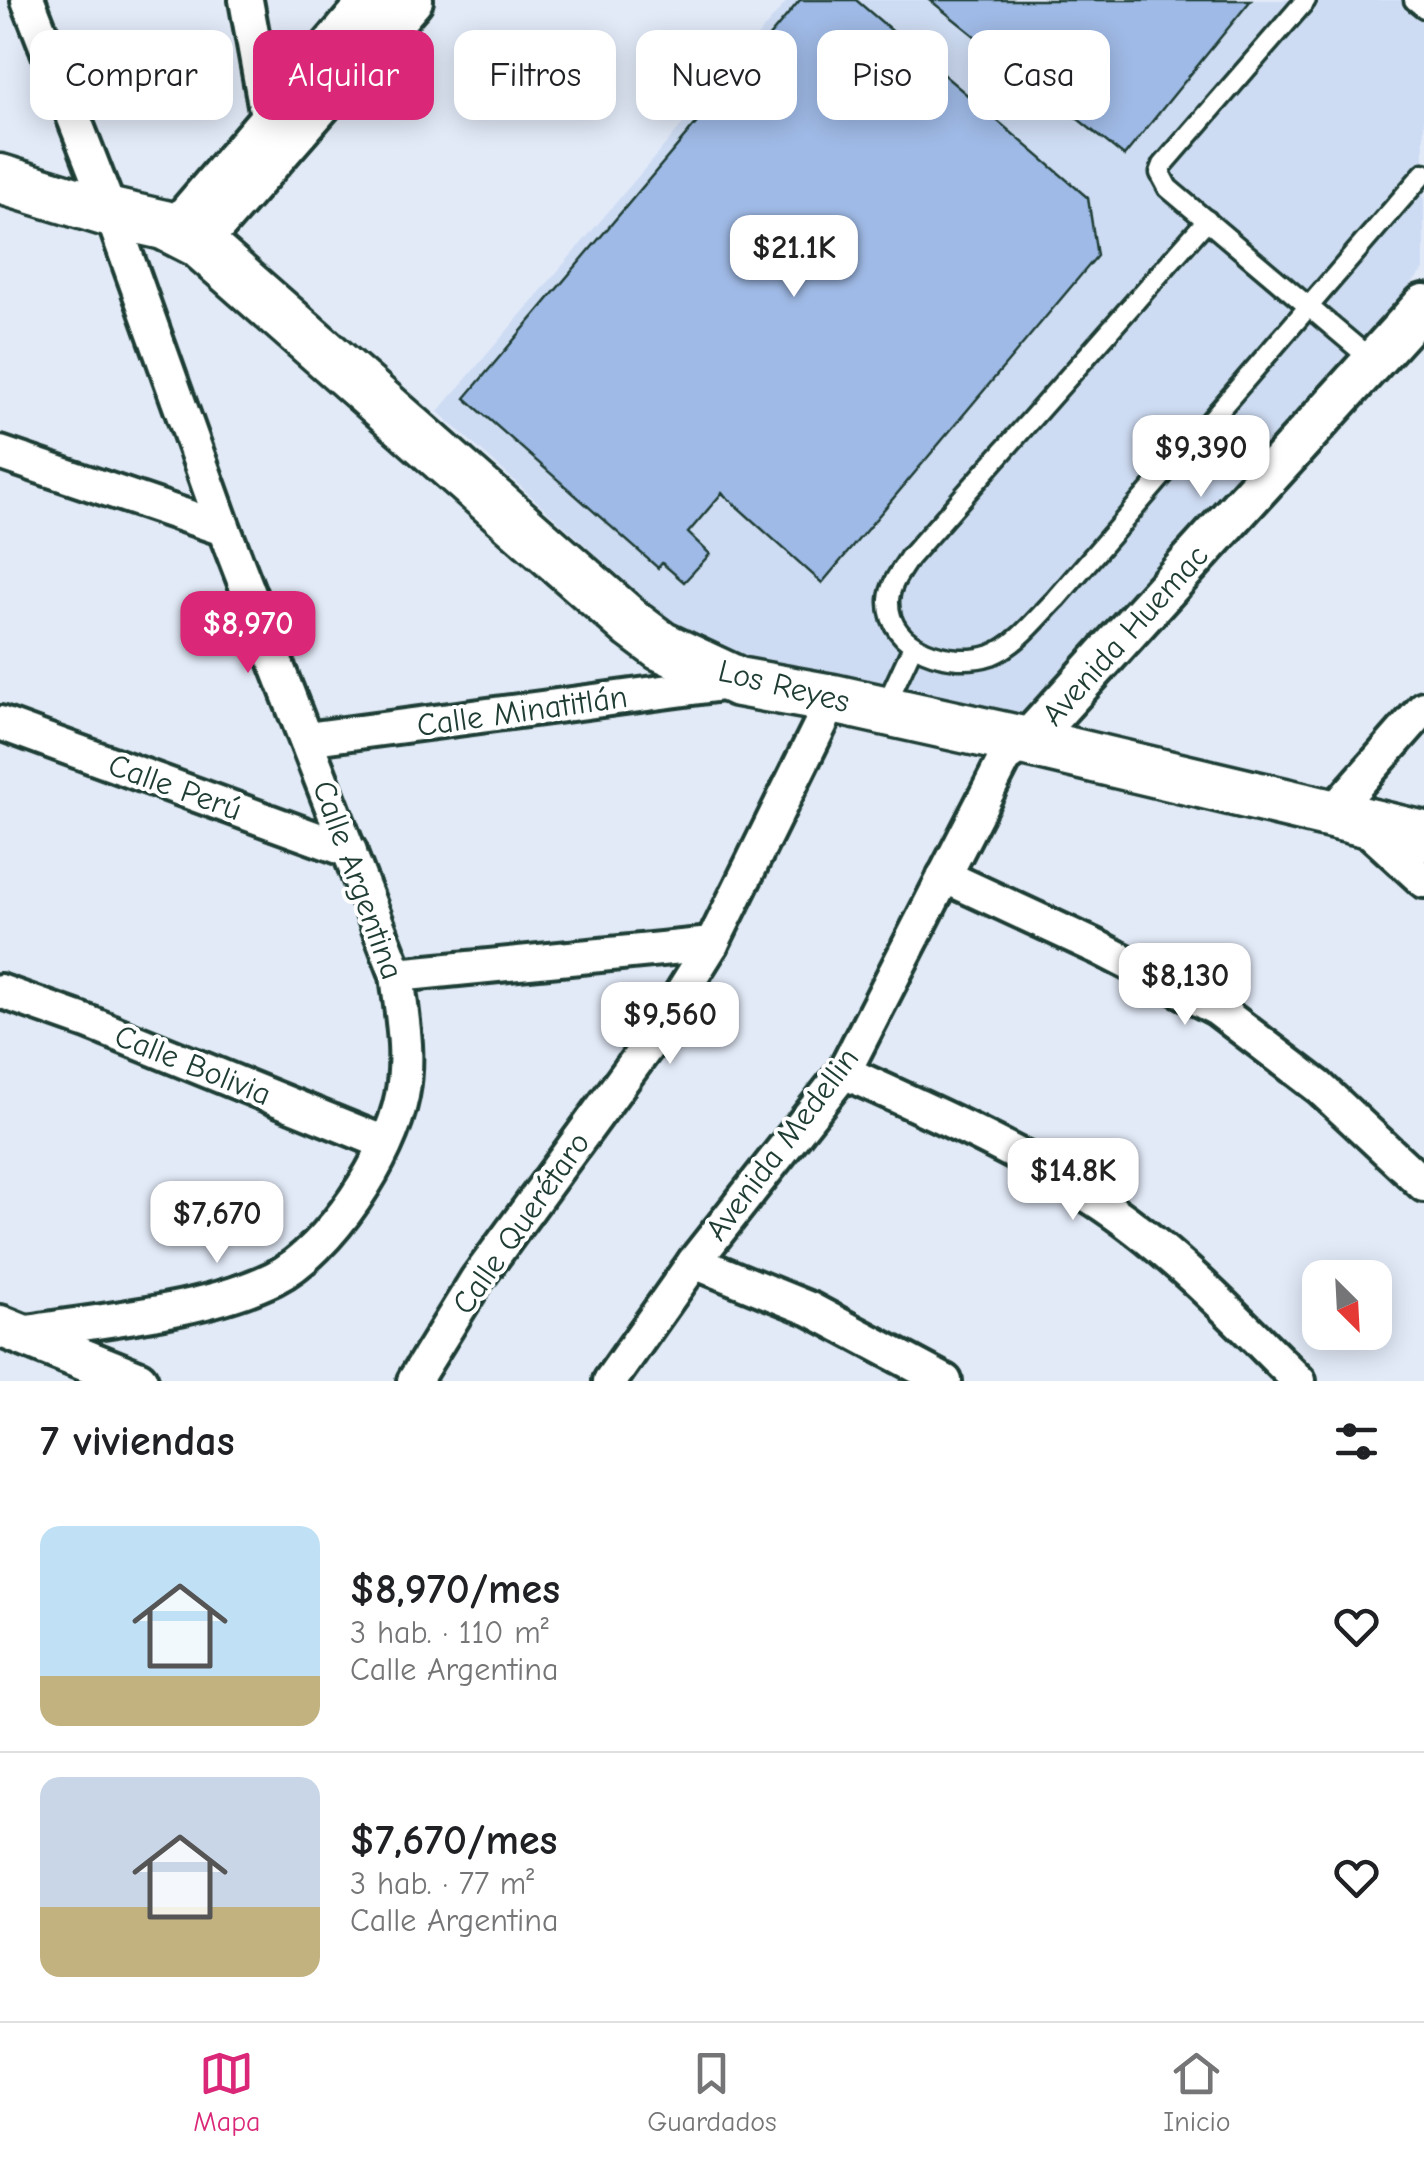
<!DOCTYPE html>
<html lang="es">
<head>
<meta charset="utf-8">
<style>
  body { margin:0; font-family:"Comic Neue",sans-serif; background:#f6f6f6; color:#202124; height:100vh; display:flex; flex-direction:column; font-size:38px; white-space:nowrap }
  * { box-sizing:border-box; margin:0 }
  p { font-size:32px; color:#757577 }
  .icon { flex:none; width:55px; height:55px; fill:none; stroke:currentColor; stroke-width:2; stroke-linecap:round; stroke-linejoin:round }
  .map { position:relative; height:1381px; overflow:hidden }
  .details { display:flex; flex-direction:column; background:#fff; flex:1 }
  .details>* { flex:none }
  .top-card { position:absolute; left:30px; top:30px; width:1365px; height:90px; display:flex; gap:20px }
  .needle { width:65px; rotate:156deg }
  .buttons { position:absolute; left:1302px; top:1260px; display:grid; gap:20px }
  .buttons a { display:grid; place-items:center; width:90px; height:90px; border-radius:20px; background:#fff; box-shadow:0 5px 25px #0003; font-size:50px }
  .price { position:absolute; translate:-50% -85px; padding:0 22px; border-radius:20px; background:#fff; color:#222; font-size:32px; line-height:65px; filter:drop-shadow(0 2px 5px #0008) }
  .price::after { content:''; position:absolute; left:50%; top:60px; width:30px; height:22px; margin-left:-15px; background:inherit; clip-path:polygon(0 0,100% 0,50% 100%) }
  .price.active { background:#db2777; color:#fff }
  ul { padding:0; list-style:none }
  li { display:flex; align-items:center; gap:30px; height:250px; padding:0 40px }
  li+li { border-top:2px solid #e0e0e0 }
  li span { display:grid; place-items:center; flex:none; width:280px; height:200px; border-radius:20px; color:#555 }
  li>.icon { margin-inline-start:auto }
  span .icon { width:120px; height:120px; fill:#fffc; stroke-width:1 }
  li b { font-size:42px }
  h2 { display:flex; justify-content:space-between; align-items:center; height:120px; padding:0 40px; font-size:42px }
  .chip { padding:0 35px; border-radius:20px; background:#fff; box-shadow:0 5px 25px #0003; font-size:35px; line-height:90px }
  .chip.active { background:#db2777; color:#fff }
  .menu { display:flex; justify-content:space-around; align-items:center; height:140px; border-top:2px solid #e0e0e0; background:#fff; font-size:28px; color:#757577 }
  .menu a { display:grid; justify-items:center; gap:5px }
  .menu .active { color:#db2777 }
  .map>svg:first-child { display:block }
  .built { fill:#cedcf3 }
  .building { fill:#9fbae6; stroke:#1f3d34; stroke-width:2.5 }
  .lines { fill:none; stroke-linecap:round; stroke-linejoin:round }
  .service-casing { stroke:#1f3d34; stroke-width:25 }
  .minor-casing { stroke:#1f3d34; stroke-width:40 }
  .tertiary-casing { stroke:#1f3d34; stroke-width:48 }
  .secondary-casing { stroke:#1f3d34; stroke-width:55 }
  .service { stroke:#fff; stroke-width:18 }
  .minor { stroke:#fff; stroke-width:32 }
  .tertiary { stroke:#fff; stroke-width:40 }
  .secondary { stroke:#fff; stroke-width:48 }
  .labels { text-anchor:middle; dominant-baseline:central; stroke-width:8; stroke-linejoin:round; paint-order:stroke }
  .street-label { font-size:32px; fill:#1f3d34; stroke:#fff }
</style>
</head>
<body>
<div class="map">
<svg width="1424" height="1381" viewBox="0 0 1424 1381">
  <rect width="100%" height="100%" fill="#e2eaf8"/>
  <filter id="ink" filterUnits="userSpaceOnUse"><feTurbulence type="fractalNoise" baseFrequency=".01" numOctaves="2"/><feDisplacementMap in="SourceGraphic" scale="20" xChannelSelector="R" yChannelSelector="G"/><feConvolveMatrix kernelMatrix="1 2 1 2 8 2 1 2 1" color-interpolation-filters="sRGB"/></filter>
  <g filter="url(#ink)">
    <polygon class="built" points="788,0 1424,0 1424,270 1021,713 804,672 690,640 438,412"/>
    <g class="building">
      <polygon points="800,0 856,0 1088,198 1097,256 822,583 722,493 688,533 710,554 684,582 662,563 658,568 465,398"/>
      <polygon points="930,0 1251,0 1124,156"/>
    </g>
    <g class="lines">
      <defs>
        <g id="service">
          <polyline points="1306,0 1163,165 1160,173 1168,188 1373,361"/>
          <polyline points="1414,0 1424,8"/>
          <path d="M1207,220L909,558C901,571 890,584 889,600C887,650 953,668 991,655C1017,645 1037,618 1056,599L1424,173"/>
          <polyline points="884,709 913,646"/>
        </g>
        <g id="minor">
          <polyline points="246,0 271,138"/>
          <polyline points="0,453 224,529"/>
          <polyline points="0,723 350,851"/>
          <polyline points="306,739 738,682"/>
          <polyline points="1330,815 1424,708"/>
          <polyline points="1363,825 1424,881"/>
          <polyline points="944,876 1099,948 1217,1009 1319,1087 1424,1185"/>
          <polyline points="397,975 712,944"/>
          <polyline points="0,991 90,1023 385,1143"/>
          <path d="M844,1072C929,1111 1015,1148 1094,1199C1170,1248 1235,1318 1299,1381"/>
          <polyline points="694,1262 810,1309 945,1381"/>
          <path d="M22,1333C99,1320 205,1312 274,1278C330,1250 390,1157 402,1096C410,1055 402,1015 397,975L224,529L111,213L28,0"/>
          <polyline points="414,1381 477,1279 654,1037 712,944 833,699"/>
          <polyline points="610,1381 694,1262 844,1072 1005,758 1027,742"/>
        </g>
        <g id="tertiary">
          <polyline points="183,221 372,0"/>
          <polyline points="199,243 412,0"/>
          <polyline points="1027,742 1424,305"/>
          <polyline points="0,1326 137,1381"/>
        </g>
        <polyline id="secondary" points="0,179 111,213 164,225 199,243 633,625 661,646 738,682 833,699 1027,742 1424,836"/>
      </defs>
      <use href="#service" class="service-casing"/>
      <use href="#minor" class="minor-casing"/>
      <use href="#tertiary" class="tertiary-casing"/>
      <use href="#secondary" class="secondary-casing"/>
      <use href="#service" class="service"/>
      <use href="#minor" class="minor"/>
      <use href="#tertiary" class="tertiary"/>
      <use href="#secondary" class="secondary"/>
    </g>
  </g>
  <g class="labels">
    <g class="street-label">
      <text transform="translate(1125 635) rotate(-48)">Avenida Huemac</text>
      <text transform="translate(784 686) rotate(14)">Los Reyes</text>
      <text transform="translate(522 711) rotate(-8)">Calle Minatitlán</text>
      <text transform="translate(175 787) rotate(20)">Calle Perú</text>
      <text transform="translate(358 880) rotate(70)">Calle Argentina</text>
      <text transform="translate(193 1065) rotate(22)">Calle Bolivia</text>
      <text transform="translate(782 1144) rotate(-53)">Avenida Medellin</text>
      <text transform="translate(521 1223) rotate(-55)">Calle Querétaro</text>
    </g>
  </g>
</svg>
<div class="buttons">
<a><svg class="needle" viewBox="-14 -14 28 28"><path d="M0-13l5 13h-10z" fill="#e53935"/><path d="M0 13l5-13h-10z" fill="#757577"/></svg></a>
</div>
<b class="price" style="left:794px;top:300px">$21.1K</b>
<b class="price" style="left:1201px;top:500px">$9,390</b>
<b class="price active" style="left:248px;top:676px">$8,970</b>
<b class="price" style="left:1185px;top:1028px">$8,130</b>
<b class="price" style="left:670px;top:1067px">$9,560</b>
<b class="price" style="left:1073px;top:1223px">$14.8K</b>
<b class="price" style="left:217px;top:1266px">$7,670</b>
<div class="top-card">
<a class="chip">Comprar</a>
<a class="chip active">Alquilar</a>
<a class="chip">Filtros</a>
<a class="chip">Nuevo</a>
<a class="chip">Piso</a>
<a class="chip">Casa</a>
</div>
</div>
<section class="details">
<h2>7 viviendas<svg class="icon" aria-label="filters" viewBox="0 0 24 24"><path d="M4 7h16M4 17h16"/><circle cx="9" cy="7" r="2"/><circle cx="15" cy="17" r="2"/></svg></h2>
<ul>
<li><span style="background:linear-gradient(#bfe0f5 75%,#c2b280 0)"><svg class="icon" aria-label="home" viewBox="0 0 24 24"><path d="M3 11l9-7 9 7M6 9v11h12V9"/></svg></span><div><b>$8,970/mes</b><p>3 hab. · 110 m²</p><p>Calle Argentina</p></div><svg class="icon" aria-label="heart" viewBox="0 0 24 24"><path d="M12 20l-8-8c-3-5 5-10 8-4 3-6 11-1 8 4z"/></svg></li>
<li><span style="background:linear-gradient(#c9d6e8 65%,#c2b280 0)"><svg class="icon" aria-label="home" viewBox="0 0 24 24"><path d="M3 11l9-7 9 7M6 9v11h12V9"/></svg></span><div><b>$7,670/mes</b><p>3 hab. · 77 m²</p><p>Calle Argentina</p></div><svg class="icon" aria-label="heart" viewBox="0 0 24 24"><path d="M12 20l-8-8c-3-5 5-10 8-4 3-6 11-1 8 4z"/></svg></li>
</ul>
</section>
<nav class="menu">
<a class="active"><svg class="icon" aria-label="map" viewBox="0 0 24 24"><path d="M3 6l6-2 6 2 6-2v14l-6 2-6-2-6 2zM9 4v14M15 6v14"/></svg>Mapa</a>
<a><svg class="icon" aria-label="saved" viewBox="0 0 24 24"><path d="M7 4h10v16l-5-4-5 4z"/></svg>Guardados</a>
<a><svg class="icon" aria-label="home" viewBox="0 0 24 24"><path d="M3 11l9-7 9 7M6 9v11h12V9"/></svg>Inicio</a>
</nav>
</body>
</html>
